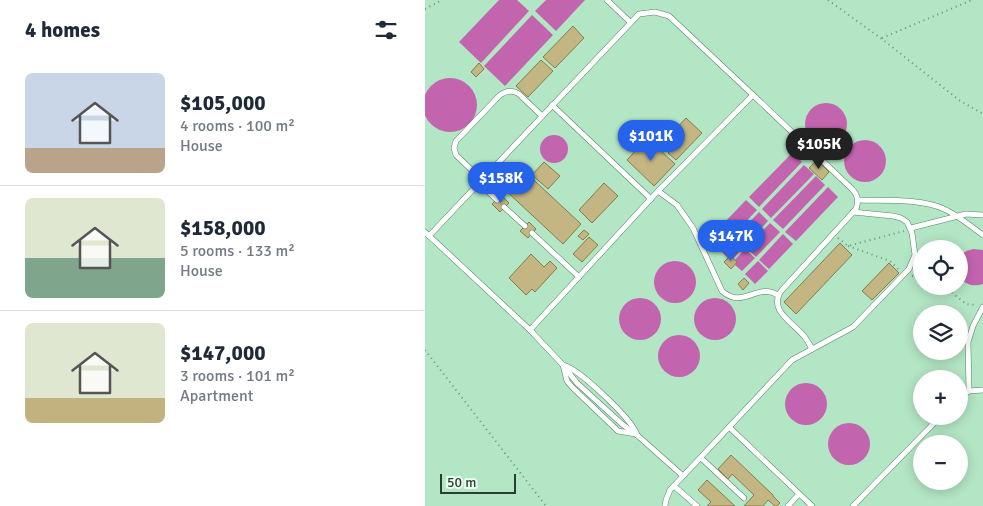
<!DOCTYPE html>
<html lang="en">
<head>
<meta charset="utf-8">
<style>
  body { margin:0; font-family:Signika,sans-serif; background:#f6f6f7; color:#1f2937; height:100vh; display:flex; flex-direction:column; font-size:19px; white-space:nowrap }
  * { box-sizing:border-box; margin:0 }
  p { font-size:16px; color:#747a83 }
  .icon { flex:none; width:28px; height:28px; fill:none; stroke:currentColor; stroke-width:2; stroke-linecap:round; stroke-linejoin:round }
  .map { position:relative; flex:1; overflow:hidden }
  .panel { display:flex; flex-direction:column; background:#fff; width:425px }
  .panel>* { flex:none }
  .buttons { position:absolute; left:488px; top:240px; display:grid; gap:10px }
  .buttons a { display:grid; place-items:center; width:55px; height:55px; border-radius:50%; background:#fff; box-shadow:0 2px 12px #0003; font-size:25px }
  .scale { position:absolute; left:15px; bottom:12px; width:76px; box-sizing:border-box; padding-left:5px; border:2px solid #2a3e31; border-top:0; font-size:14px; line-height:18px; white-space:nowrap; color:#2a3e31; -webkit-text-stroke:4px #eafff1; paint-order:stroke }
  .price { position:absolute; translate:-50% -42px; padding:0 11px; border-radius:18px; background:#2563eb; color:#fff; font-size:16px; line-height:32px; filter:drop-shadow(0 1px 2px #0008) }
  .price::after { content:''; position:absolute; left:50%; top:30px; width:15px; height:11px; margin-left:-8px; background:inherit; clip-path:polygon(0 0,100% 0,50% 100%) }
  .price.on { background:#222; color:#fff }
  ul { padding:0; list-style:none }
  li { display:flex; align-items:center; gap:15px; height:125px; padding:0 25px }
  li+li { border-top:1px solid #e0e1e3 }
  li span { display:grid; place-items:center; flex:none; width:140px; height:100px; border-radius:8px; color:#555 }
  li>.icon { margin-inline-start:auto }
  span .icon { width:60px; height:60px; fill:#fffc; stroke-width:1 }
  li b { font-size:21px }
  h2 { display:flex; justify-content:space-between; align-items:center; height:60px; padding:0 25px; font-size:21px }
  main { display:flex; flex:1; min-height:0 }
  .map>svg:first-child { display:block }
  .water { fill:#c364af }
  .building { fill:#c3b682; stroke:#877b49 }
  .lines { fill:none; stroke-linecap:round; stroke-linejoin:round }
  .lane-casing { stroke:#558567; stroke-width:6 }
  .path { stroke:#6e917a; stroke-width:2; stroke-dasharray:1 4; stroke-linecap:butt }
  .lane { stroke:#fff; stroke-width:5 }
</style>
</head>
<body>
<main>
<section class="panel">
<h2>4 homes<svg class="icon" aria-label="filters" viewBox="0 0 24 24"><path d="M4 7h16M4 17h16"/><circle cx="9" cy="7" r="2"/><circle cx="15" cy="17" r="2"/></svg></h2>
<ul>
<li><span style="background:linear-gradient(#c9d6e8 75%,#b9a48a 0)"><svg class="icon" aria-label="home" viewBox="0 0 24 24"><path d="M3 11l9-7 9 7M6 9v11h12V9"/></svg></span><div><b>$105,000</b><p>4 rooms · 100 m²</p><p>House</p></div></li>
<li><span style="background:linear-gradient(#dfe7d0 60%,#7fa58c 0)"><svg class="icon" aria-label="home" viewBox="0 0 24 24"><path d="M3 11l9-7 9 7M6 9v11h12V9"/></svg></span><div><b>$158,000</b><p>5 rooms · 133 m²</p><p>House</p></div></li>
<li><span style="background:linear-gradient(#dfe7d0 75%,#c2b280 0)"><svg class="icon" aria-label="home" viewBox="0 0 24 24"><path d="M3 11l9-7 9 7M6 9v11h12V9"/></svg></span><div><b>$147,000</b><p>3 rooms · 101 m²</p><p>Apartment</p></div></li>
</ul>
</section>
<div class="map">
<svg width="558" height="506" viewBox="0 0 558 506">
  <rect width="100%" height="100%" fill="#b3e6c4"/>
  <g class="water">
    <polygon points="74,0 92,0 104,11 56,63 34,42"/>
    <polygon points="121,0 160,0 131,31 110,11"/>
    <polygon points="107,15 128,35 80,86 59,66"/>
    <circle cx="25" cy="105" r="27"/>
    <circle cx="401" cy="124" r="21"/>
    <circle cx="129" cy="149" r="14"/>
    <circle cx="440" cy="161" r="21"/>
    <polygon points="367,153 377,162 334,207 324,197"/>
    <polygon points="379,165 389,174 346,218 337,209"/>
    <polygon points="391,176 400,185 358,229 348,220"/>
    <polygon points="403,187 413,197 371,241 360,232"/>
    <polygon points="321,200 332,210 308,235 297,225"/>
    <polygon points="334,212 343,221 320,246 310,238"/>
    <polygon points="345,223 355,232 331,257 321,248"/>
    <polygon points="296,226 306,236 294,249 284,240"/>
    <polygon points="358,234 368,244 344,269 334,260"/>
    <polygon points="309,239 318,247 308,259 305,256 303,258 297,252"/>
    <polygon points="320,249 330,258 317,271 310,265 312,262 310,260"/>
    <path d="M548,249L558,250V284C548,287 540,285 534,276C534,261 531,253 548,249Z"/>
    <circle cx="250" cy="282" r="21"/>
    <polygon points="333,261 343,271 330,284 320,274"/>
    <circle cx="290" cy="319" r="21"/>
    <circle cx="215" cy="319" r="21"/>
    <circle cx="254" cy="356" r="21"/>
    <circle cx="381" cy="404" r="21"/>
    <circle cx="424" cy="444" r="21"/>
  </g>
  <g class="building">
    <polygon points="148,26 159,38 130,68 118,57"/>
    <polygon points="116,60 128,71 103,97 91,86"/>
    <polygon points="54,63 59,69 51,77 46,72"/>
    <polygon points="261,118 277,133 251,160 243,153 256,138 249,131"/>
    <polygon points="222,138 250,164 229,186 202,160"/>
    <polygon points="392,160 404,172 397,180 384,168"/>
    <polygon points="119,162 135,176 123,189 107,175"/>
    <polygon points="96,168 156,224 138,244 78,188"/>
    <polygon points="179,183 193,196 167,223 154,210"/>
    <polygon points="76,195 84,203 75,212 67,204"/>
    <polygon points="104,222 111,229 103,238 95,231"/>
    <polygon points="159,230 164,234 158,240 153,236"/>
    <polygon points="164,237 173,245 157,262 148,254"/>
    <polygon points="415,243 427,255 371,314 359,302"/>
    <polygon points="106,254 119,267 125,261 132,268 110,292 107,289 101,295 84,278"/>
    <polygon points="305,256 312,262 306,269 299,262"/>
    <polygon points="464,263 474,273 447,300 437,291"/>
    <polygon points="319,278 324,283 318,290 313,284"/>
    <polygon points="306,455 348,495 348,496 355,503 352,506 350,506 343,500 338,506 319,506 329,495 307,474 303,479 293,469"/>
    <polygon points="282,480 310,506 282,506 286,502 273,490"/>
  </g>
  <g class="lines">
    <defs>
      <g id="lane">
        <polyline points="182,0 205,22"/>
        <polyline points="127,105 226,199"/>
        <path d="M57,180L31,155L29,148L31,141L75,95C82,90 88,90 94,94L117,116"/>
        <polyline points="54,183 72,200"/>
        <path d="M233,191L252,205L268,228L297,291C318,310 332,282 353,295"/>
        <path d="M433,200C459,201 496,198 519,209C533,215 545,226 558,235"/>
        <polyline points="79,207 100,226"/>
        <polyline points="486,228 541,214 558,215"/>
        <polyline points="0,232 105,330 138,365 152,383 197,424 212,435 258,476"/>
        <polyline points="107,233 154,277"/>
        <polyline points="4,236 214,14 230,12 244,16 328,95"/>
        <path d="M105,330L233,191L328,95L427,189C433,195 434,201 431,209L357,290C342,309 367,322 378,335C382,339 384,344 387,349"/>
        <polyline points="138,365 142,381 147,387 193,431 211,434"/>
        <path d="M138,365C154,369 207,419 212,435"/>
        <polyline points="544,391 543,342 548,326 558,307"/>
        <polyline points="534,398 544,391 558,390"/>
        <polyline points="304,427 387,506"/>
        <polyline points="276,458 319,498"/>
        <polyline points="249,486 272,506"/>
        <polyline points="240,506 241,500 245,490 367,360 428,327 484,269 490,255 487,233 482,222 476,218 468,216 428,212"/>
        <polyline points="363,506 374,494"/>
        <polyline points="428,506 516,416"/>
      </g>
    </defs>
    <use href="#lane" class="lane-casing"/>
    <g class="path">
      <polyline points="403,0 457,39 534,100 558,114"/>
      <polyline points="0,9 17,0"/>
      <polyline points="457,38 547,0"/>
      <polyline points="413,238 423,246 479,231"/>
      <polyline points="423,246 465,261 474,270"/>
      <polyline points="487,276 496,278"/>
      <polyline points="519,286 541,304 550,305"/>
      <polyline points="0,350 121,506"/>
    </g>
    <use href="#lane" class="lane"/>
  </g>
</svg>
<div class="buttons">
<a><svg class="icon" aria-label="locate" viewBox="0 0 24 24"><circle cx="12" cy="12" r="6"/><path d="M12 2v4M12 18v4M2 12h4M18 12h4"/></svg></a>
<a><svg class="icon" aria-label="layers" viewBox="0 0 24 24"><path d="M12 4l9 5-9 5-9-5zM3 14l9 5 9-5"/></svg></a>
<a>+</a>
<a>−</a>
</div>
<div class="scale">50 m</div>
<b class="price" style="left:226px;top:162px">$101K</b>
<b class="price on" style="left:394px;top:170px">$105K</b>
<b class="price" style="left:76px;top:204px">$158K</b>
<b class="price" style="left:306px;top:262px">$147K</b>
</div>
</main>
</body>
</html>
